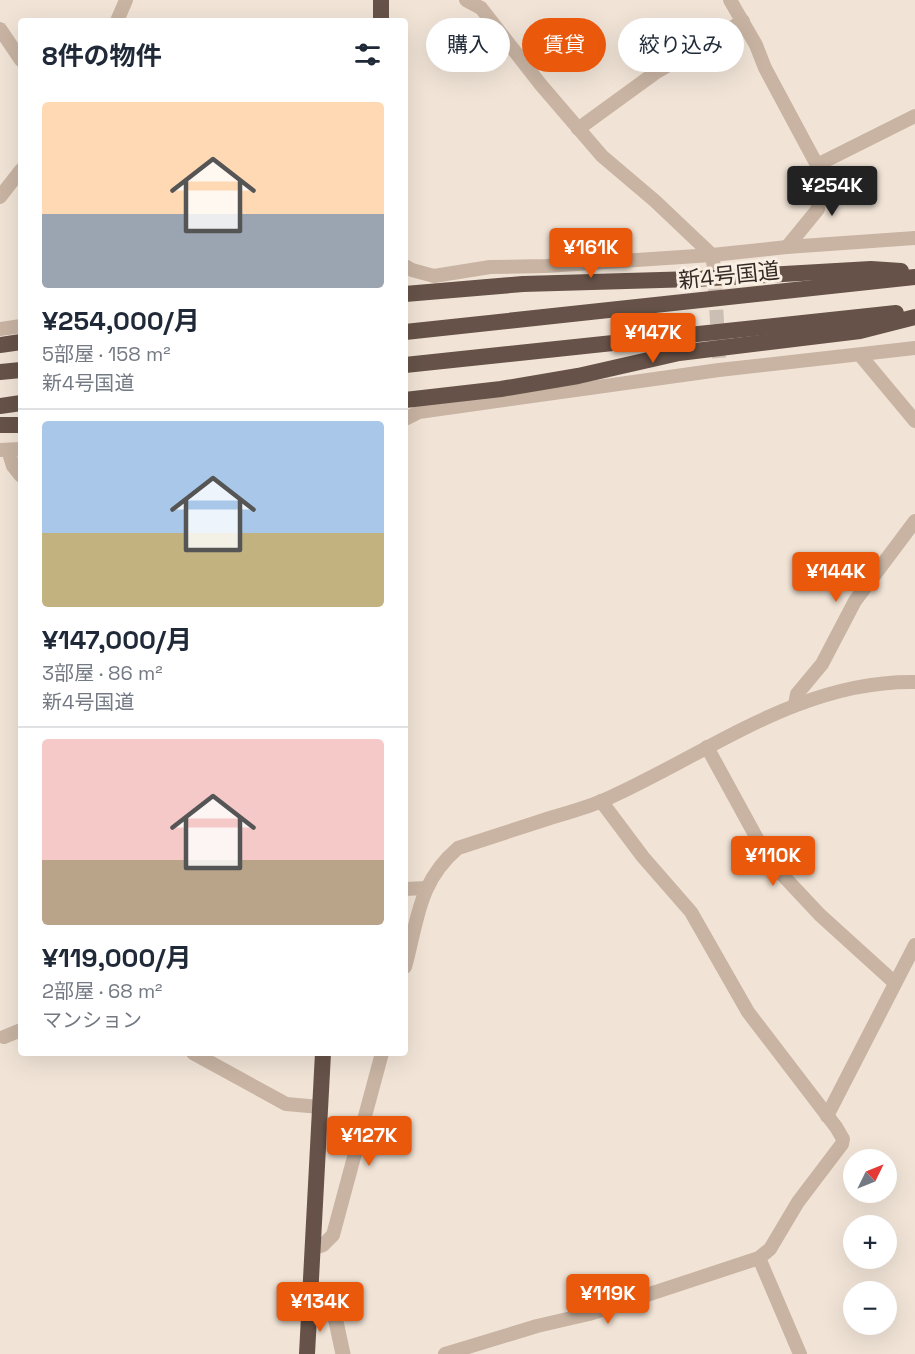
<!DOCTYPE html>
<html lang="ja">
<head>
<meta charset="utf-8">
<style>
  body { margin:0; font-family:"Space Grotesk","Noto Sans JP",sans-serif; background:#f6f6f7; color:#1f2937; height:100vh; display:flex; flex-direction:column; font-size:22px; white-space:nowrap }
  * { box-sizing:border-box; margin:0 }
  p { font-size:20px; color:#747a83 }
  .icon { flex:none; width:33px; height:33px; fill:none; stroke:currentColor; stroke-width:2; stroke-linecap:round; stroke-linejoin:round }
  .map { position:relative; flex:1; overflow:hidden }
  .details { position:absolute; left:18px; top:18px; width:390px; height:1038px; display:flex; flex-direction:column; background:#fff; border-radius:6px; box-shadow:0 6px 24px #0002 }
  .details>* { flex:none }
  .top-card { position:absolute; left:426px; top:18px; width:399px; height:54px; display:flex; gap:12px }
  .needle { width:39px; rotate:47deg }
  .fabs { position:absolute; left:843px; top:1149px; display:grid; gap:12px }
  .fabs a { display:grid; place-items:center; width:54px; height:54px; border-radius:50%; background:#fff; box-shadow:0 6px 24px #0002; font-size:30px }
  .price { position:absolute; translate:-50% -51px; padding:0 14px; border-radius:6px; background:#ea580c; color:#fff; font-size:20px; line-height:39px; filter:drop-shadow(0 2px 3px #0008) }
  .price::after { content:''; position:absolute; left:50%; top:36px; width:18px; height:14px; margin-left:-9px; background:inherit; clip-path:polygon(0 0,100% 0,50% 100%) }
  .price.current { background:#222; color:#fff }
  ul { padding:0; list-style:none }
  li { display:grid; align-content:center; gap:12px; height:318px; padding:0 24px }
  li+li { border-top:2px solid #e0e1e3 }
  li span { display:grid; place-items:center; height:186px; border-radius:6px; color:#555 }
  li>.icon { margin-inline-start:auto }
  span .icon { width:108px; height:108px; fill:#fffc; stroke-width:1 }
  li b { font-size:26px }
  h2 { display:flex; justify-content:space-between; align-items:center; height:72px; padding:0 24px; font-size:26px }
  .chip { padding:0 21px; border-radius:27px; background:#fff; box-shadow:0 6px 24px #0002; font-size:21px; line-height:54px }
  .chip.current { background:#ea580c; color:#fff }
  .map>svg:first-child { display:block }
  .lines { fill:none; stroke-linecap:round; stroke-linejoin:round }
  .minor-tunnel { stroke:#cbbfb3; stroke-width:14; stroke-dasharray:14 7; stroke-linecap:butt }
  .minor { stroke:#c9b4a3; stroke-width:14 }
  .tertiary { stroke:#c9b4a3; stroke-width:15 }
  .trunk { stroke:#665248; stroke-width:16 }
  .labels { text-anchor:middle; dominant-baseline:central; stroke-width:6; stroke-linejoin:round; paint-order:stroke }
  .street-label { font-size:22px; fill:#342925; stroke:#f9efe3 }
</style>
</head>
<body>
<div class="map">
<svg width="915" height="1354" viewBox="0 0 915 1354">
  <rect width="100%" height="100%" fill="#f1e4d7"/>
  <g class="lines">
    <polyline class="minor-tunnel" points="714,268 719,358"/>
    <g class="minor">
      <polyline points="466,0 481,8 541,85 602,156 655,201 712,255 714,267"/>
      <polyline points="730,0 756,45 765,68 817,165 818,209 787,247"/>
      <polyline points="117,21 126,0"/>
      <polyline points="0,29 21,60"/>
      <polyline points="578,129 655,73 743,21"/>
      <polyline points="817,165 915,116"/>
      <polyline points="0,197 21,170"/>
      <polyline points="405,266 412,270 434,276 490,267 546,266 712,255 787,247 915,238"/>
      <polyline points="0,329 21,326"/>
      <polyline points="860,355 915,421"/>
      <polyline points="405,419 419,412 433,410 719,370 915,348"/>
      <polyline points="0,450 21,449"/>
      <polyline points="8,450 13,466 21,476"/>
      <polyline points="795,704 797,694 822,664 855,601 915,521"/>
      <polyline points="707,747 760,844 775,867 820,915 895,983"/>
      <polyline points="405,889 426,888"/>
      <path d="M405,967C418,920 418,882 458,848C489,838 519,828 550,818C567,813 585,808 602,801C705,756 798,680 915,682"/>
      <polyline points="4,1037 21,1030"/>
      <polyline points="193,1053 286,1104 320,1107"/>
      <polyline points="827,1116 915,945"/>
      <polyline points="314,1248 323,1245 333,1235 382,1053"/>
      <polyline points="759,1258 800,1354"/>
      <polyline points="445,1354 537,1326 589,1314 759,1258 770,1249 798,1202 842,1144 843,1139 836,1127 748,1012 691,912 643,857 601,801"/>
    </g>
    <polyline class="tertiary" points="332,1303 343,1354"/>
    <g class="trunk">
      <polyline points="381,21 381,0"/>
      <polyline points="405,294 523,284 695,279 871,269 901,271"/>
      <polyline points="405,332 915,277"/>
      <polyline points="0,345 21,342"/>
      <polyline points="405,365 896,313"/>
      <polyline points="0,372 21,370"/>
      <polyline points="405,400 501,389 578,376 679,353 860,331 915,317"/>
      <polyline points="0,406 21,403"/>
      <polyline points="0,425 21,425"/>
      <polyline points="307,1354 323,1053"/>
    </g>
  </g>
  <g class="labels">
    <g class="street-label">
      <text transform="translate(729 275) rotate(-6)">新4号国道</text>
    </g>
  </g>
</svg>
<div class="fabs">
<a><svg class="needle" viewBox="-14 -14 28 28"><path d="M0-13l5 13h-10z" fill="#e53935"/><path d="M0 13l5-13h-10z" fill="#747a83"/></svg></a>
<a>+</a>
<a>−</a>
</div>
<b class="price current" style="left:832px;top:217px">¥254K</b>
<b class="price" style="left:591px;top:279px">¥161K</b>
<b class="price" style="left:653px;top:364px">¥147K</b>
<b class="price" style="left:836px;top:603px">¥144K</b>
<b class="price" style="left:773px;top:887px">¥110K</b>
<b class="price" style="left:369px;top:1167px">¥127K</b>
<b class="price" style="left:608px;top:1325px">¥119K</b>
<b class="price" style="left:320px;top:1333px">¥134K</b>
<div class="top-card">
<a class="chip">購入</a>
<a class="chip current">賃貸</a>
<a class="chip">絞り込み</a>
</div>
<section class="details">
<h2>8件の物件<svg class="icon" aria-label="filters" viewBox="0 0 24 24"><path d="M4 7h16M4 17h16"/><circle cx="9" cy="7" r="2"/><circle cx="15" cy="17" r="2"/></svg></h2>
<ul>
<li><span style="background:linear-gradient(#ffd9b3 60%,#9aa5b1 0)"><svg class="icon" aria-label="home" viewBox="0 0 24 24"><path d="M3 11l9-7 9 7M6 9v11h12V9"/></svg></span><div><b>¥254,000/月</b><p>5部屋 · 158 m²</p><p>新4号国道</p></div></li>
<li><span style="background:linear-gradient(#a9c7e8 60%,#c2b280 0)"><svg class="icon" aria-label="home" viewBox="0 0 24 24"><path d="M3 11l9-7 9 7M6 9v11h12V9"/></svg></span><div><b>¥147,000/月</b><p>3部屋 · 86 m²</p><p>新4号国道</p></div></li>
<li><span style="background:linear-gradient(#f6c9c9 65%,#b9a48a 0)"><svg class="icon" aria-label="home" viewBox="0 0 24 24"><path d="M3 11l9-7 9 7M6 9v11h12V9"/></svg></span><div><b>¥119,000/月</b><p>2部屋 · 68 m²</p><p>マンション</p></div></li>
</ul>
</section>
</div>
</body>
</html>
